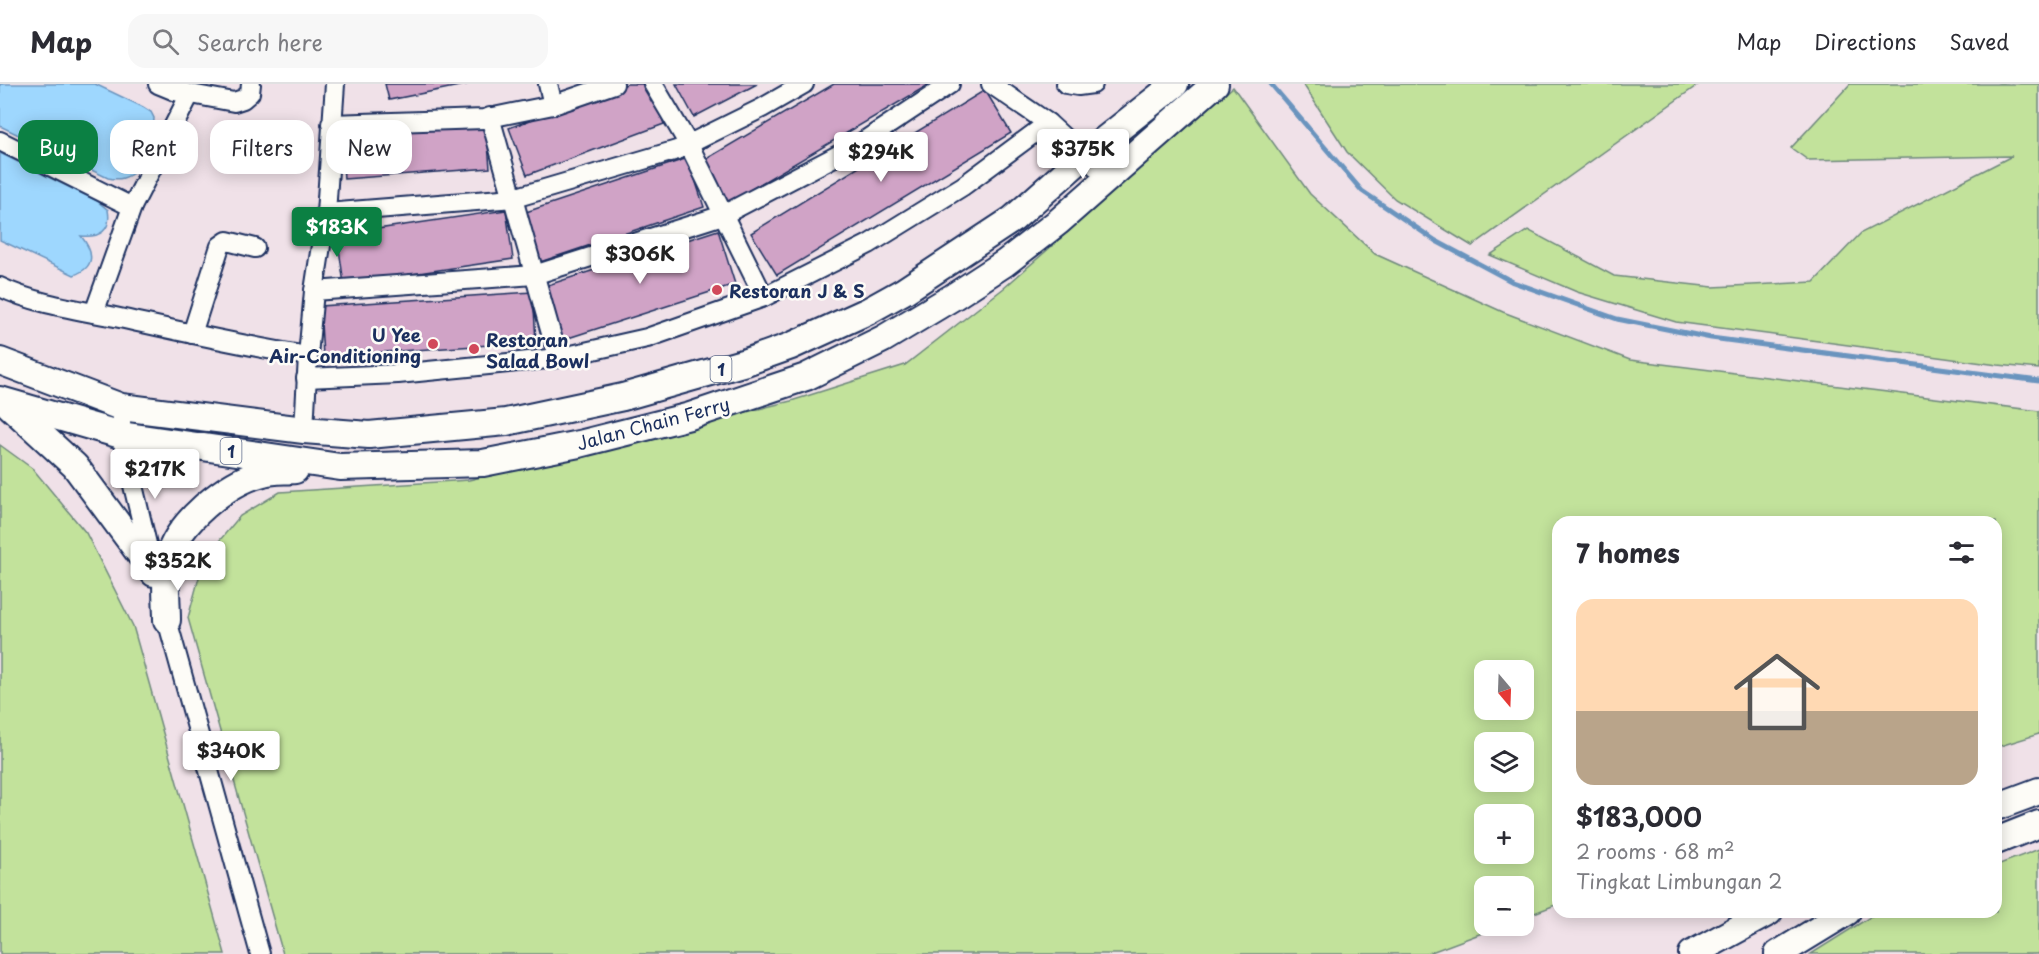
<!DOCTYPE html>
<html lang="en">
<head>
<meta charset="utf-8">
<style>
  body { margin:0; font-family:"Playpen Sans",sans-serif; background:#f7f7f7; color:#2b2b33; height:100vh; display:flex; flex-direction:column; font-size:22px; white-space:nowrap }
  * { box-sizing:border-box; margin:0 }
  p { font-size:20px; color:#7c7c81 }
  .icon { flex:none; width:33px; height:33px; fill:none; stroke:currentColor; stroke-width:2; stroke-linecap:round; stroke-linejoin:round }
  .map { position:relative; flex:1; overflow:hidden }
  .drawer { position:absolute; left:1552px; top:432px; width:450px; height:402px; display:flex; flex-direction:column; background:#fff; border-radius:18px; box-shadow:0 3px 15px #0003 }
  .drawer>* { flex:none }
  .hud { position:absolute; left:18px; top:36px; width:570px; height:54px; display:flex; gap:12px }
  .needle { width:39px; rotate:161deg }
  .buttons { position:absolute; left:1474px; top:576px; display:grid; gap:12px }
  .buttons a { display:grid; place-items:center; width:60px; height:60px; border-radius:12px; background:#fff; box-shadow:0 3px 15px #0003; font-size:30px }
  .price { position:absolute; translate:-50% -51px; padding:0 14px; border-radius:6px; background:#fff; color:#222; font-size:20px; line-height:39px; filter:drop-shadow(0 2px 3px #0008) }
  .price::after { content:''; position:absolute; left:50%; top:36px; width:18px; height:14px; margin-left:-9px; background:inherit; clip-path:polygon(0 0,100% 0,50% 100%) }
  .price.active { background:#0b8043; color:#fff }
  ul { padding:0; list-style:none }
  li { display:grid; align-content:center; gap:12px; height:318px; padding:0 24px }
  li+li { border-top:2px solid #e1e1e2 }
  li span { display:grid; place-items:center; height:186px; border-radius:18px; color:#555 }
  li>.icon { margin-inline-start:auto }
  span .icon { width:108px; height:108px; fill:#fffc; stroke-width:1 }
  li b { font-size:26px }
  h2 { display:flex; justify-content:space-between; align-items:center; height:72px; padding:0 24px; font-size:26px }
  .chip { padding:0 21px; border-radius:18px; background:#fff; box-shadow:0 3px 15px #0003; font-size:21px; line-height:54px }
  .chip.active { background:#0b8043; color:#fff }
  header { display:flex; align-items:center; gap:36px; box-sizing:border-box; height:84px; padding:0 30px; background:#fff; border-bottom:2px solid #e1e1e2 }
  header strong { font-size:28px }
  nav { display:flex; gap:33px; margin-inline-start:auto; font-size:21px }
  .search { width:420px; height:54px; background:#f7f7f7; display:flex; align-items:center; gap:15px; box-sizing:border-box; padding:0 21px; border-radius:18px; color:#7c7c81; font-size:22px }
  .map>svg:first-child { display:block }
  .green { fill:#c2e29b; stroke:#6e887c; stroke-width:1.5; fill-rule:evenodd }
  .water { fill:#9ed7fe; stroke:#6a94be; stroke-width:1.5 }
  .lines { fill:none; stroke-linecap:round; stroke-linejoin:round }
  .stream { stroke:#6a94be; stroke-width:5 }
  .building { fill:#d0a3c6; stroke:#1b2f5e; stroke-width:1.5 }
  .minor-casing { stroke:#1b2f5e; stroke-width:22 }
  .highway-casing { stroke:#1b2f5e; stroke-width:30 }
  .minor { stroke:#fdfcf7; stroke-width:18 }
  .highway { stroke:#fdfcf7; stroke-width:26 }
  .poi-dot { fill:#d1495b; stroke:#fdfcf7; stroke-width:2 }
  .labels { text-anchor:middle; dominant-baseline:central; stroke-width:5; stroke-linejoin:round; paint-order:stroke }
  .shield { fill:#fdfcf7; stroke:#5f6c8c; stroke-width:1.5 }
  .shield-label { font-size:16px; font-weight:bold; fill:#1b2f5e }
  .poi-label { font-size:18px; font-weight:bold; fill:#1b2f5e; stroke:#fdfcf7; text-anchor:start }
  .street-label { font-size:18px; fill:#1b2f5e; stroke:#fdfcf7 }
</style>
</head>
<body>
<header>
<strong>Map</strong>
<div class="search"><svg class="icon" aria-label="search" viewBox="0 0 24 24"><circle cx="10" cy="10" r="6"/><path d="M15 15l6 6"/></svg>Search here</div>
<nav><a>Map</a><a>Directions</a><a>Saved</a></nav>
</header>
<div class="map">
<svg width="2039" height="870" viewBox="0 0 2039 870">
  <rect width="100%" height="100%" fill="#f0e1e8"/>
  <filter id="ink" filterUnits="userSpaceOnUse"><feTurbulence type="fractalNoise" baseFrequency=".0167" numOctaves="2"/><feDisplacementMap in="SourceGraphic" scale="12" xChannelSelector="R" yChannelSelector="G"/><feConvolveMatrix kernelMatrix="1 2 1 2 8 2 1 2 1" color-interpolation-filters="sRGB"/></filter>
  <g filter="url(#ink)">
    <g class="green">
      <polygon points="1303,0 1699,0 1472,162 1395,115 1347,68"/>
      <polygon points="1850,0 2039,0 2039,285 1998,281 1676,238 1577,208 1490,171 1528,146 1614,192 1713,203 1814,198 1861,149 2012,72 1808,76 1791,64"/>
      <path d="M1233,3L1310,110L1375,170L1503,228L1630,276L2039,327V650L1997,663L1996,438H1558V820L1524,833V802H1485V842H1501L1426,870H283L188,534L204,475L240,432L280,408L469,396L791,317L905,281L1004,204ZM1485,586H1524V626H1485ZM1485,658H1524V698H1485ZM1485,730H1524V770H1485Z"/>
      <polygon points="0,361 33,385 86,449 133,542 225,870 0,870"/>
      <polygon points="2039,765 2039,870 1811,870 1878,828 1996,828 1997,781"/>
    </g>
    <g class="water">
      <path d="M0,0H95L143,23L151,28L154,34L153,50L146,55L127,58C135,68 137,74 136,87C126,95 119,96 108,94L0,42Z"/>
      <path d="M0,69L97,117L108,126C112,147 99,154 81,152C94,168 96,183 74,191L0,156Z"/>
    </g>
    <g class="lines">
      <polyline class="stream" points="1271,0 1362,107 1436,157 1513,198 1617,235 1711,254 2039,297"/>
    </g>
    <g class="building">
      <polygon points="385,0 469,0 389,16"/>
      <polygon points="627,0 650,0 664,40 527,91 509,44"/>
      <polygon points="676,0 757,0 694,33"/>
      <polygon points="834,0 930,0 726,120 701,78"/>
      <polygon points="985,6 1011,49 777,191 751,149"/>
      <polygon points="486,37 490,84 344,95 341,48"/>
      <polygon points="688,74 704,123 540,178 523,129"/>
      <polygon points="506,126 513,175 344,200 337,151"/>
      <polygon points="718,146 735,200 562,256 545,202"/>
      <polygon points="533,208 536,258 323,272 320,222"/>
    </g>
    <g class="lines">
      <defs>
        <g id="minor">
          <polyline points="158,0 175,7 234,18 243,15 250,9 251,0"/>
          <polyline points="548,0 553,21"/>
          <polyline points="653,0 689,61 764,213"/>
          <polyline points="991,0 1048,39 1107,93"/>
          <polyline points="1066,0 1078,2 1093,0"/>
          <polyline points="490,33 558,274"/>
          <polyline points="331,40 484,35 553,21 614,0"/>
          <polyline points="0,57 132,123"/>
          <polyline points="326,129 514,114 677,66 762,24 804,0"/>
          <path d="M0,203C32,219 79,226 115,233C179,247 243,262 308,272"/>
          <polyline points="314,207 534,191 723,131 861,59 950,0"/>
          <polyline points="94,229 132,123 190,10 175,7"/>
          <polyline points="192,250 220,162 227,157 255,164"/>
          <polyline points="306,294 398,290 558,274 647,254 764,213 869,160 963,102 1048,39"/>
          <polyline points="121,323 121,351 152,481"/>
          <polyline points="304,346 308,272 314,207 326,129 335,0"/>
          <polyline points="164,525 260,870"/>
        </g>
        <g id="highway">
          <polyline points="0,277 121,323 304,346 369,351 506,338 623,313 746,278 791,262 868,227 904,207 1013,135 1084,72 1175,0"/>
          <polyline points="0,316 121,351 340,383 483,379 579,360 690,332 806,293 883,255 953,213 1005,179 1058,138 1215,0"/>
          <polyline points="10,322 75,382 154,489"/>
          <path d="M167,536C167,520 164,491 168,476C176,440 227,397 263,389C273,386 285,387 295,386"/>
          <polyline points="1996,723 2039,707"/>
          <polyline points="1996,757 2039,740"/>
          <polyline points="1692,870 1769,828"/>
          <polyline points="1778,870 1847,828"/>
        </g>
      </defs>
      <use href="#minor" class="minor-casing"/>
      <use href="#highway" class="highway-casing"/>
      <use href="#minor" class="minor"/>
      <use href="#highway" class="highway"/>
    </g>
  </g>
  <g class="poi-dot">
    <circle cx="717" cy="206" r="6"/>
    <circle cx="433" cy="260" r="6"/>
    <circle cx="474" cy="265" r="6"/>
  </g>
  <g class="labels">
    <g class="shield">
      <rect x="710.5" y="272" width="21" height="26" rx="4.5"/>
      <rect x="220.5" y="354" width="21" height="26" rx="4.5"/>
    </g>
    <g class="shield-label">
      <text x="721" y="285">1</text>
      <text x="231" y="367">1</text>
    </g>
    <g class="poi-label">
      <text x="729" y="206">Restoran J &amp; S</text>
      <text x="421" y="250" text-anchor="end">U Yee<tspan x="421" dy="21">Air-Conditioning</tspan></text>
      <text x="486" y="255">Restoran<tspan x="486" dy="21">Salad Bowl</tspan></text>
    </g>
    <g class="street-label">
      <text transform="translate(653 339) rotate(-15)">Jalan Chain Ferry</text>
    </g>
  </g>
</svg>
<div class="buttons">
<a><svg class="needle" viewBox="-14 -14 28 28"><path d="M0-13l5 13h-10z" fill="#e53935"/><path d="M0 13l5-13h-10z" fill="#7c7c81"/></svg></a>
<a><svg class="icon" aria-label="layers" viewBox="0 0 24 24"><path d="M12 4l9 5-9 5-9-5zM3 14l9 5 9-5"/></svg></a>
<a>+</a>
<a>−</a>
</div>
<b class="price" style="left:1083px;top:96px">$375K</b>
<b class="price" style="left:881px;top:99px">$294K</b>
<b class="price active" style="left:337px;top:174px">$183K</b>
<b class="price" style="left:640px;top:201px">$306K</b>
<b class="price" style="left:155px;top:416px">$217K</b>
<b class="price" style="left:178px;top:508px">$352K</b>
<b class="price" style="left:231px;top:698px">$340K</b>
<div class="hud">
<a class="chip active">Buy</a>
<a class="chip">Rent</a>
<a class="chip">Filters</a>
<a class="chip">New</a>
</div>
<section class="drawer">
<h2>7 homes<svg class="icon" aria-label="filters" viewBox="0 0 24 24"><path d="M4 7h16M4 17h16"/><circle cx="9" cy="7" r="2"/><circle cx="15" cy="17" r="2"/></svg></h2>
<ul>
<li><span style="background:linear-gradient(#ffd9b3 60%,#b9a48a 0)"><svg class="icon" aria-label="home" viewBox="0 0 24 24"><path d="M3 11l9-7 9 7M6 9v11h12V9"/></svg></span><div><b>$183,000</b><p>2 rooms · 68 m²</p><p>Tingkat Limbungan 2</p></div></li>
</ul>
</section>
</div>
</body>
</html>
